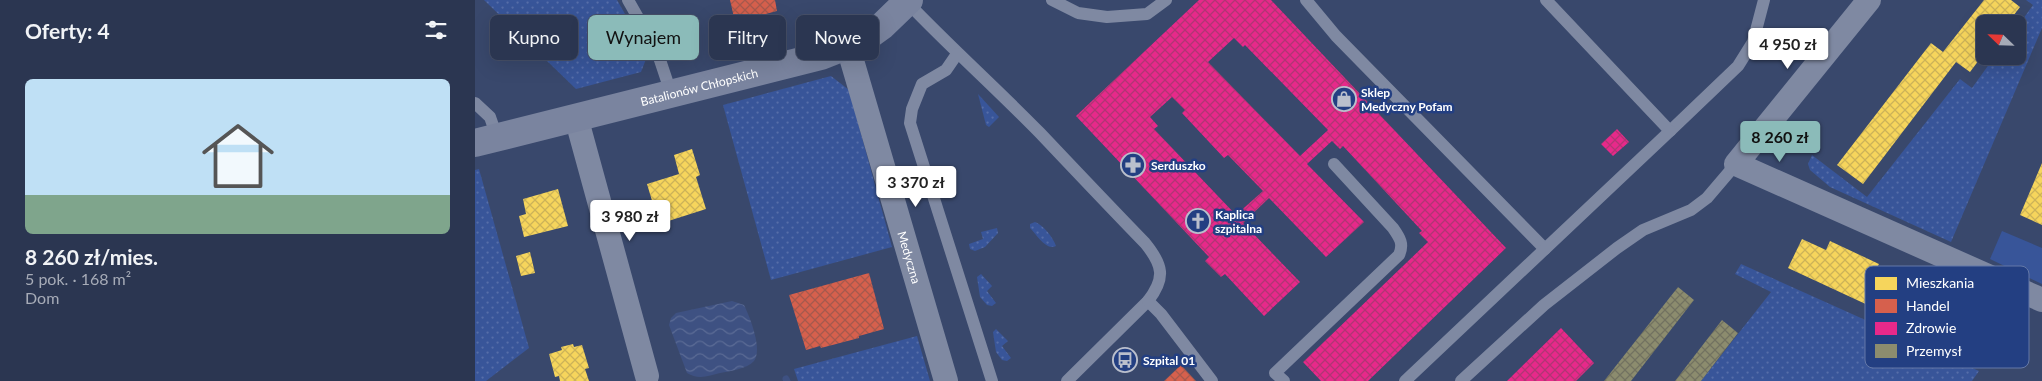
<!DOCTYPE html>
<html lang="pl">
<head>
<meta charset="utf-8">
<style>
  body { margin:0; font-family:Lato,sans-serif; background:#333e58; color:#f1f3f6; height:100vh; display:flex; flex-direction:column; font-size:19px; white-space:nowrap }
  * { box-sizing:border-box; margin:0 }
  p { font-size:16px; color:#a6abb7 }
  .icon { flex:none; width:28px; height:28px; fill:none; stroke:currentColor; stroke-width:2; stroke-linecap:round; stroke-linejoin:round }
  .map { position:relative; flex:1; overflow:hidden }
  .drawer { display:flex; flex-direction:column; background:#2b3651; width:475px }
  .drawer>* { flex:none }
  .guide { position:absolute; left:15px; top:15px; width:475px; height:45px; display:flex; gap:10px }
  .needle { width:32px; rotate:293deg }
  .tools { position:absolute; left:1501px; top:15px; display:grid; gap:10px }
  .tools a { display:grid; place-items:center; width:50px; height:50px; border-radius:8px; background:#2b3651; box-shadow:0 5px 20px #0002,0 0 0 1px #475068; font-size:25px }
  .price { position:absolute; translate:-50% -42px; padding:0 11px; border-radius:5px; background:#fff; color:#222; font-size:16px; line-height:32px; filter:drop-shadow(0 1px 2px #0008) }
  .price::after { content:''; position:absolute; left:50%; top:30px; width:15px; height:11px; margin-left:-8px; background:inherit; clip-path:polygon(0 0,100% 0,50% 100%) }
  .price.active { background:#8bbbb9; color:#111 }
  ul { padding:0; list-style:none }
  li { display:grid; align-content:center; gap:10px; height:265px; padding:0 25px }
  li span { display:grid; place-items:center; height:155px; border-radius:8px; color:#555 }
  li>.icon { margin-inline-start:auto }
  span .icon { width:90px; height:90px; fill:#fffc; stroke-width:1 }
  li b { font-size:21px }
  h2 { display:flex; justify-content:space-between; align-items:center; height:60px; padding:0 25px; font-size:21px }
  .tag { padding:0 18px; border-radius:8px; background:#2b3651; box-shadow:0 5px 20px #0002,0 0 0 1px #475068; font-size:18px; line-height:45px }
  .tag.active { background:#8bbbb9; color:#111 }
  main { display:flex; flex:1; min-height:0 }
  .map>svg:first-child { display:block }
  .grass { fill:url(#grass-dots) }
  .green { fill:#385599 }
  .water { fill:url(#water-waves) }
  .homes { fill:url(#homes-cross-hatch) }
  .shops { fill:url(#shops-cross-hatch) }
  .health { fill:url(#health-cross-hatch); fill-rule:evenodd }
  .industry { fill:url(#industry-cross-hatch) }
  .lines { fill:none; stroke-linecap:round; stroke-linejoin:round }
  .stream { stroke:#3e5182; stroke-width:7 }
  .lane { stroke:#7f89a2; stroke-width:12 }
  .street { stroke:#7f89a2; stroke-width:24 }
  .secondary { stroke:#7a849f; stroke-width:28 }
  .labels { text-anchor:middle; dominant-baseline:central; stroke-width:5; stroke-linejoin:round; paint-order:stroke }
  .street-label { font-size:12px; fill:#fff; stroke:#233f82 }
  .poi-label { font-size:12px; font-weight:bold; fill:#fff; stroke:#233f82; text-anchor:start }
  .key { fill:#233f82; stroke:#6579a8; stroke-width:1 }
  .key-label { font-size:14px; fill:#fff }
</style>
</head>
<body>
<main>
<section class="drawer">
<h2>Oferty: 4<svg class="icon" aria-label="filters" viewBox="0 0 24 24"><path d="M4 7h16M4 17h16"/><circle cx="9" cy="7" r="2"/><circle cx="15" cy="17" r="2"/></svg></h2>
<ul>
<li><span style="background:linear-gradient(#bfe0f5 75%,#7fa58c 0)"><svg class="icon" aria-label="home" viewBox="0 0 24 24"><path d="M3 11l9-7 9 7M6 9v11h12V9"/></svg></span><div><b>8 260 zł/mies.</b><p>5 pok. · 168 m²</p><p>Dom</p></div></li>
</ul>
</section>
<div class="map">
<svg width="1567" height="381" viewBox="0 0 1567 381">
  <defs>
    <pattern id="grass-dots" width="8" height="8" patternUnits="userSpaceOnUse" patternTransform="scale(1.25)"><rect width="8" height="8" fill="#385599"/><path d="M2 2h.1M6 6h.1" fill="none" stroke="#566ea8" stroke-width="1.8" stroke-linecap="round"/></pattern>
    <pattern id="water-waves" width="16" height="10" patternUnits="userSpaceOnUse" patternTransform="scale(1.25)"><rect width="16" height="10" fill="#3e5182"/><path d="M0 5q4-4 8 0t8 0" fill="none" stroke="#5b6b95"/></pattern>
    <pattern id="homes-cross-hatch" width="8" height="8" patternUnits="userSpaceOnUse" patternTransform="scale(1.25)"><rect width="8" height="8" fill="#f6d55c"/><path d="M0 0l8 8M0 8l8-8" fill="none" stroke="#ccb358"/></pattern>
    <pattern id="shops-cross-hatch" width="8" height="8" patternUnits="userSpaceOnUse" patternTransform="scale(1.25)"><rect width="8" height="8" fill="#d6604d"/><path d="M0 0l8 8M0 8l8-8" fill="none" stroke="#a6594d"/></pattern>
    <pattern id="health-cross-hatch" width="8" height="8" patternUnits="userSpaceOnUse" patternTransform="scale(1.25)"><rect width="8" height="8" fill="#e7298a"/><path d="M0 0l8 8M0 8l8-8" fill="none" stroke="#b13574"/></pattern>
    <pattern id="industry-cross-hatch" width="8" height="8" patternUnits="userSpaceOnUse" patternTransform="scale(1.25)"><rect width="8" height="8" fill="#8c8c6e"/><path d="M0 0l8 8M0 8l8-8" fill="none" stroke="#727260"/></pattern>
  </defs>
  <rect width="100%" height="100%" fill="#39486c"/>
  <g class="grass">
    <polygon points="9,0 142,0 173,54 166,72 101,89"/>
    <polygon points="1551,0 1567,0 1567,28 1476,242 1355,187 1335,170 1333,164 1337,155 1392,197 1485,79 1497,88 1520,56 1542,56 1543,26 1558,5"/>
    <polygon points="356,76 374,90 417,247 296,280 248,105"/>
    <polygon points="503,94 524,117 514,127 511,125"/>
    <polygon points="4,169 54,348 11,381 0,381 0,170"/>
    <path d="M560,222C568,225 578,237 581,246C571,251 562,235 555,228V224Z"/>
    <polygon points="522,228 523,233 510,247 500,251 495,249 494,244 508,239 506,232"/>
    <polygon points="1266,264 1504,371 1497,381 1226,381 1296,292 1260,274"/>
    <polygon points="506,274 517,286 512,291 521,303 517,306 512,305 505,297 502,277"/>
    <polygon points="521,329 533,341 527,346 536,358 532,361 527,360 521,352 518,332"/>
    <polygon points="442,336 455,381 323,381 319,369"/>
  </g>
  <polygon class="green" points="1527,231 1567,248 1567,284 1515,259"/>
  <path class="water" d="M257,301L269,305C275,317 288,350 279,361C272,369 255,371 245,373C234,376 223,380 212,373L194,325L196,318L201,313Z"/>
  <g class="homes">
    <polygon points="1509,0 1536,0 1545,7 1532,24 1510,24 1510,52 1495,72 1481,62 1388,184 1362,165 1456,43 1468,52"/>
    <polygon points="217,149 225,175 221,177 231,209 184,224 172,184 204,174 199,155"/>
    <polygon points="1567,163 1567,225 1545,215"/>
    <polygon points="83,189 93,226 49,237 44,216 51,214 48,199"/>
    <polygon points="1327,239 1351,250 1355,241 1404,264 1400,272 1433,288 1437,278 1487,301 1483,311 1507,322 1494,352 1313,268"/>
    <polygon points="55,252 60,273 46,276 41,256"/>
    <polygon points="98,344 99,347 107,345 114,368 110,369 114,381 85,381 84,376 80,377 74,354 87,350 86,347"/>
  </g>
  <g class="shops">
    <polygon points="255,0 300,0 302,11 287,15 284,21 280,21 275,18 260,22"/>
    <polygon points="394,273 409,329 384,336 384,338 346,348 345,346 331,350 314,295"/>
    <polygon points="706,365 721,381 689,381"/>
  </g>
  <g class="health">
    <path d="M724,0H796L1031,248L893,381H846L828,362L953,242L944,233L947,231L868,146L865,149L857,141L832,164L889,222L851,257L794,198L768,223L825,282L789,316L750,274L746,277L730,261L734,257L601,116ZM759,38L768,47L770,45L853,130L825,156L733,62ZM697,97L710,110L707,113L749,158L753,155L788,191L761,215L679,129L683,126L675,117Z"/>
    <polygon points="1142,129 1154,142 1138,156 1126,144"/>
    <polygon points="1086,328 1119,363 1101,381 1032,381"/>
  </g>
  <g class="industry">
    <polygon points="1203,287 1219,300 1156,381 1129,381"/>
    <polygon points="1247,320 1263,333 1226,381 1200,381"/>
  </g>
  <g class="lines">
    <polyline class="stream" points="311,379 312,381"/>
    <g class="lane">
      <polyline points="153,0 182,51 196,93"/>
      <polyline points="577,0 603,13 632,17 672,14 691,0"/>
      <polyline points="831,0 861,36 1070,249"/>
      <polyline points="1071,0 1195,131 1263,66 1278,42 1289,0"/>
      <path d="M432,2C475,47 521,88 565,133C600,170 635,207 670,243C688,265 691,278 673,301L592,381"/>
      <polyline points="482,54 471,70 447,84 437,109 435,123 517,381"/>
      <polyline points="0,103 15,117 22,137"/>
      <polyline points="673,301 686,314 737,381"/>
      <path d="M809,381L800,373L924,255C929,244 925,238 918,228L859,164"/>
      <polyline points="930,381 1195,131"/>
      <polyline points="986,381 1069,305 1142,248 1168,230 1216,210 1232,198 1261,164"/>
    </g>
    <g class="street">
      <polyline points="1394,0 1261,164 1567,300"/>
      <path id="s1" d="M373,47L471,381"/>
      <polyline points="101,117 172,376"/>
    </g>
    <path class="secondary" id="s2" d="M0,143L346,56L389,39L407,26L434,0"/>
  </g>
  <defs>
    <symbol id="shop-ring" viewBox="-11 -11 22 22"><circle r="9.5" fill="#233f82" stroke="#babfcc" stroke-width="1.5"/><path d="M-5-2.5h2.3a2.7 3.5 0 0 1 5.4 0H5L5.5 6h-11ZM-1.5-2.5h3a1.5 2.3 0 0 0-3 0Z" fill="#babfcc"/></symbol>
    <symbol id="pharmacy-ring" viewBox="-11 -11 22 22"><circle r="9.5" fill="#233f82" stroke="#babfcc" stroke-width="1.5"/><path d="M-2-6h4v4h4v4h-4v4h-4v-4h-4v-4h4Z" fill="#babfcc"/></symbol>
    <symbol id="church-ring" viewBox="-11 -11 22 22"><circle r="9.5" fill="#233f82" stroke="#babfcc" stroke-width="1.5"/><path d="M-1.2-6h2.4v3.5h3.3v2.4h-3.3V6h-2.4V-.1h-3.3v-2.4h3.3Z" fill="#babfcc"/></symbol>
    <symbol id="bus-ring" viewBox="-11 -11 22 22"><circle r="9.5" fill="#233f82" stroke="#babfcc" stroke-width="1.5"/><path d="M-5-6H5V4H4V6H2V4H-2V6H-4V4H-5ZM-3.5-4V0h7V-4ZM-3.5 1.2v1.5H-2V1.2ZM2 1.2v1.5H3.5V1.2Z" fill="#babfcc"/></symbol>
  </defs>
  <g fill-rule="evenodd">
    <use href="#shop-ring" x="855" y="85" width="28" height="28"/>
    <use href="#pharmacy-ring" x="644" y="151" width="28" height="28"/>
    <use href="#church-ring" x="709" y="207" width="28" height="28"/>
    <use href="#bus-ring" x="636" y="346" width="28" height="28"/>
  </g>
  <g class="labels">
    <g class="street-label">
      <text stroke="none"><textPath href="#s2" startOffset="231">Batalionów Chłopskich</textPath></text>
      <text stroke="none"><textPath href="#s1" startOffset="219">Medyczna</textPath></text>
    </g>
    <g class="poi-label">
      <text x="886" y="92">Sklep<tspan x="886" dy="14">Medyczny Pofam</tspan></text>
      <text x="676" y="165">Serduszko</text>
      <text x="740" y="214">Kaplica<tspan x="740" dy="14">szpitalna</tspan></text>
      <text x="668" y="360">Szpital 01</text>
    </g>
  </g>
  <rect x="1390" y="266" width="164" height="102" rx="8" class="key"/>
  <rect x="1400" y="277" width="22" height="13" fill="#f6d55c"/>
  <rect x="1400" y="299" width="22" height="14" fill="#d6604d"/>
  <rect x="1400" y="322" width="22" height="13" fill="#e7298a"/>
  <rect x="1400" y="344" width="22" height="14" fill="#8c8c6e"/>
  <g class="key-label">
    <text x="1431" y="288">Mieszkania</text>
    <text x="1431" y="311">Handel</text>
    <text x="1431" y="333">Zdrowie</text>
    <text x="1431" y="356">Przemysł</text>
  </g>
</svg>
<div class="tools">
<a><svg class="needle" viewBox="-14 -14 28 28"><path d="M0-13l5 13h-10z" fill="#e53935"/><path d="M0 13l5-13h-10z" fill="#a6abb7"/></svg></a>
</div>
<b class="price" style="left:1313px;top:70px">4 950 zł</b>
<b class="price active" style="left:1305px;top:163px">8 260 zł</b>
<b class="price" style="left:441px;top:208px">3 370 zł</b>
<b class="price" style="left:155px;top:242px">3 980 zł</b>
<div class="guide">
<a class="tag">Kupno</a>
<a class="tag active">Wynajem</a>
<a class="tag">Filtry</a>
<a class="tag">Nowe</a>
</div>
</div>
</main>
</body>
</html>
